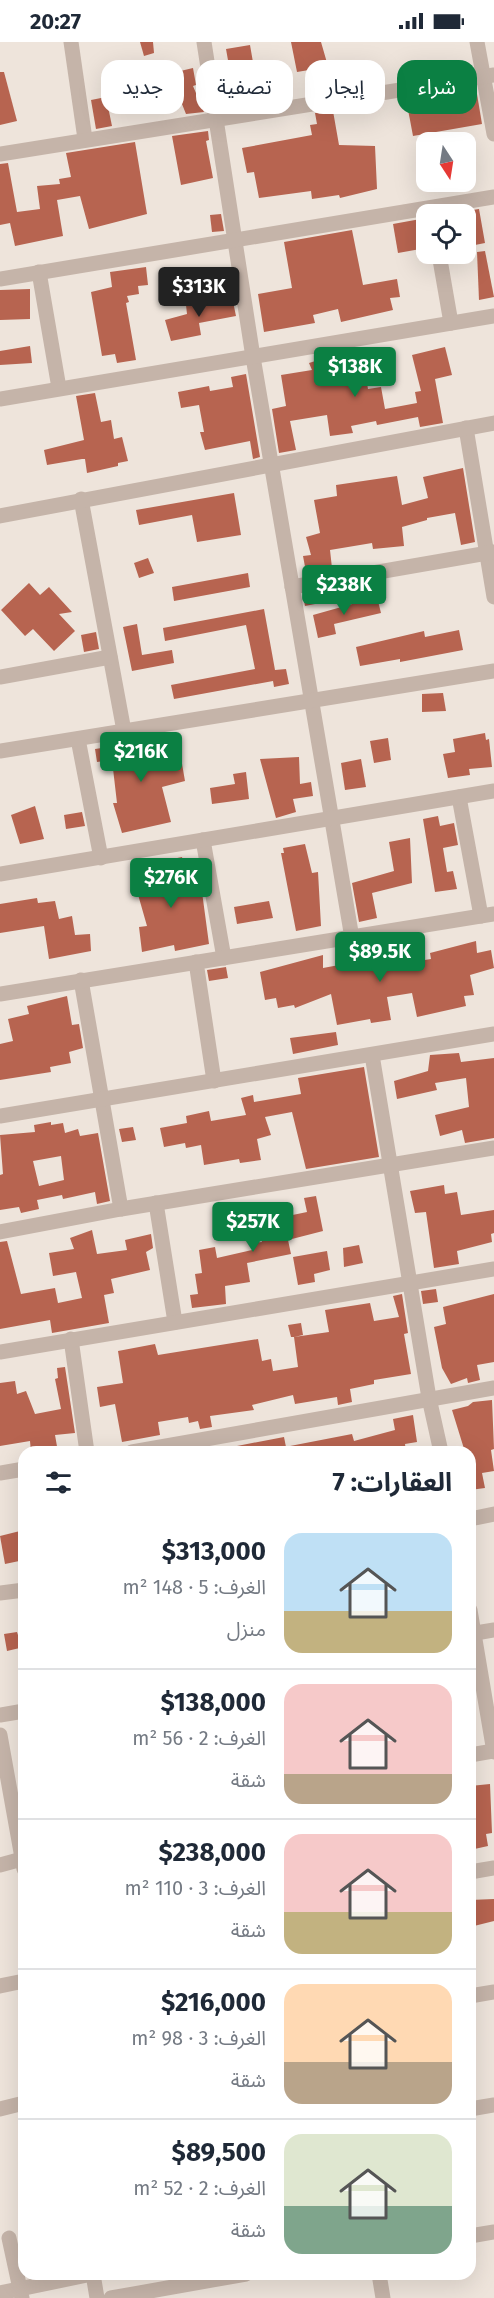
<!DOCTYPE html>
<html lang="ar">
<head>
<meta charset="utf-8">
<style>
  body { margin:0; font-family:"Fira Sans","Noto Sans Arabic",sans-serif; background:#f6f6f7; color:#1f2937; direction:rtl; height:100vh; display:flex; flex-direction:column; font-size:22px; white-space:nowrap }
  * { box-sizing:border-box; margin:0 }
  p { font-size:20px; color:#747a83 }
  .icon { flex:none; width:33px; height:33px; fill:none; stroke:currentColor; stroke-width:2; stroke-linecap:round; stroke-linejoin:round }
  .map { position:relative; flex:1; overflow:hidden; direction:ltr }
  .side { position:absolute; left:18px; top:1404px; width:458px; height:834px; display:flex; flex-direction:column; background:#fff; border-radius:18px; box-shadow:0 6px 24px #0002; direction:rtl }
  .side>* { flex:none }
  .guide { position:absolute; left:18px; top:18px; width:459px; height:54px; direction:rtl; display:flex; gap:12px }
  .needle { width:39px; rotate:168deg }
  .buttons { position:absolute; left:416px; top:90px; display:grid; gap:12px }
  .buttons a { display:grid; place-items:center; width:60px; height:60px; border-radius:12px; background:#fff; box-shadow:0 6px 24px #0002; font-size:30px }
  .price { position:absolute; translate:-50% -51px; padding:0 14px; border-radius:6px; background:#0b8043; color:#fff; font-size:20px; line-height:39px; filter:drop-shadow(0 2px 3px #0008) }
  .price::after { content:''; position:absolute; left:50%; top:36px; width:18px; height:14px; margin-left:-9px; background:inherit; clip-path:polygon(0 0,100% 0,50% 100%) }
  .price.current { background:#222; color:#fff }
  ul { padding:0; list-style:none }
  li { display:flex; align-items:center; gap:18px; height:150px; padding:0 24px }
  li+li { border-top:2px solid #e0e1e3 }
  li span { display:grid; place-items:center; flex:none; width:168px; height:120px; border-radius:18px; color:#555 }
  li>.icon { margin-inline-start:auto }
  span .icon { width:72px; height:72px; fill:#fffc; stroke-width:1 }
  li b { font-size:26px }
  h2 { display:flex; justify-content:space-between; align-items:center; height:72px; padding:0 24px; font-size:26px }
  .pill { padding:0 21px; border-radius:18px; background:#fff; box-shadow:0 6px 24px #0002; font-size:21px; line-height:54px }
  .pill.current { background:#0b8043; color:#fff }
  .status { display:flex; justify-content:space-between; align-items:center; height:42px; padding:0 30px; background:#fff; direction:ltr }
  .status svg { height:16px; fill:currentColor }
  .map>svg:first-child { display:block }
  .building { fill:#b76450; fill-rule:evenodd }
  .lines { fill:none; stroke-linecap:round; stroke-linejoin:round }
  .minor { stroke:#c5b4a9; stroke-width:15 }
  .tertiary { stroke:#c5b4a9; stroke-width:15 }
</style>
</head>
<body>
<div class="status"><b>20:27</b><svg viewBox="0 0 49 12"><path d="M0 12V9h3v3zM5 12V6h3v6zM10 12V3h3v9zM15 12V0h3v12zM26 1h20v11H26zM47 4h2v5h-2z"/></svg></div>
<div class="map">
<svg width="494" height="2256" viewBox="0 0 494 2256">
  <rect width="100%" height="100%" fill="#eee4db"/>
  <g class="building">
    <polygon points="140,0 153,0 154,11 144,14"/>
    <polygon points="291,0 321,0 334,45 329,47 329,50 317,51 309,28 297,30"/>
    <polygon points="250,3 258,49 245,52 241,33 231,35 226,7"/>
    <polygon points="193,26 196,43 193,44 204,70 186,72 178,52 154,56 151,36"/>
    <polygon points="0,30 4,30 17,79 0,83"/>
    <polygon points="476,46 482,82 413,94 406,57"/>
    <polygon points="106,55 112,84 96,87 91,58"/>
    <polygon points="333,69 339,103 375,104 377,147 340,156 339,153 312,157 311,149 259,156 254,130 247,131 242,106 312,93 310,83 317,82 315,71"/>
    <polygon points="208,89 209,98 206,99 213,136 181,143 172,94"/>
    <polygon points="135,100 147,172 89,187 80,154 57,158 63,194 15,204 10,181 0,183 0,122 8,121 17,170 40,167 37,144 60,142 59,137 71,135 66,111"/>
    <polygon points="479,167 485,201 465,205 465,172 448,172"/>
    <polygon points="221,172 224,189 212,190 210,173"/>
    <polygon points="426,176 426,206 398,211 393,182"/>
    <polygon points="352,188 363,243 397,237 400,255 390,256 393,268 341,280 338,267 313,273 315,281 264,290 258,252 292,246 284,200"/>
    <polygon points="485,209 494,255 479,258 477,210"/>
    <polygon points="146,225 148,243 138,244 139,252 127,254 129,260 126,261 136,318 117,321 115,312 102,314 91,250 112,245 110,230"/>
    <polygon points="30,247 30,277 0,278 0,248"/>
    <polygon points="232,255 236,274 199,281 201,293 171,299 165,278 187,272 186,263"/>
    <polygon points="30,304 32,321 0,323 0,309"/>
    <polygon points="445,305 452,333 435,337 443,381 420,385 418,375 377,383 376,379 351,384 353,391 330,394 327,373 290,379 296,408 279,411 272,367 286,364 281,333 312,328 309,321 325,316 329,329 343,326 344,333 365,330 368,347 381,345 385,367 417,361 415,350 421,349 412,313"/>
    <polygon points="246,332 260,415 253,417 250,399 205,408 200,390 204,390 199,363 181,366 178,350 209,344 210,349 233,345 231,335"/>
    <polygon points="95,351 101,380 111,378 114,397 122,395 128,419 118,421 118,424 87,431 85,417 82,417 47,423 44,408 84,398 76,354"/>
    <polygon points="463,426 475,500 461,503 455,471 427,476 427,478 402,485 404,504 373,507 372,501 330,508 332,526 306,530 303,514 311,513 306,495 320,491 314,458 337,454 336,443 397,434 402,463 428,456 423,435"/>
    <polygon points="234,451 241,493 197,500 192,473 139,483 136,468"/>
    <polygon points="148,516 154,531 139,536 134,521"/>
    <polygon points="248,531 250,545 174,559 172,545"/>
    <polygon points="29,541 40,553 49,545 72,570 59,572 75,589 54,609 33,587 25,594 1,568"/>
    <polygon points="318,550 320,561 305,564 303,553"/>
    <polygon points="377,555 381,571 334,582 336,592 318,596 313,573"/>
    <polygon points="264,567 275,628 286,627 289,642 274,645 273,639 174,657 171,643 255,627 246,583 165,599 163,586"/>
    <polygon points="137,582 142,613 172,608 174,621 132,629 123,585"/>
    <polygon points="459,588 463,608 400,620 400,617 360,624 356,605 424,589 425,595"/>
    <polygon points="96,590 99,607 84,610 81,593"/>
    <polygon points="443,651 446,669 422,670 422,652"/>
    <polygon points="485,691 486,698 489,697 492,725 469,727 470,733 448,736 443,712 455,710 453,697"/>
    <polygon points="388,696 391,718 374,721 370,699"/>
    <polygon points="156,698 161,720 181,716 185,739 162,745 171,780 122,791 113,761 117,761 112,718 97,720 95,707"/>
    <polygon points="299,715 300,742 311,740 313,754 293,757 296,770 276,776 260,717"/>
    <polygon points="361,717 366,745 345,748 341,721"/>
    <polygon points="246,730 249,757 212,762 210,746 235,742 233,732"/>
    <polygon points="35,764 44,797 20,802 11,773"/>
    <polygon points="82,770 85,784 66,787 64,773"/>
    <polygon points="438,774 440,784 454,781 458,803 443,806 447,830 453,829 457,847 435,850 423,777"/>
    <polygon points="410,796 412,841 372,851 377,876 359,880 352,841 394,829 389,800"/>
    <polygon points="305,802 312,831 318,830 321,884 296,889 281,811 284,811 283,806"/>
    <polygon points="182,815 189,852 202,850 209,902 175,909 174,903 142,910 139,885 147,884 135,842 146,839 144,828 154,826 153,821"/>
    <polygon points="37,856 38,861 55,859 59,877 72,874 75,893 90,892 91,909 49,917 44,884 0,891 0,862"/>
    <polygon points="269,859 273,876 237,882 234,865"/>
    <polygon points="476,899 477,911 491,908 494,926 470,933 474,953 464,954 466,964 417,975 412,951 387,955 391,978 371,981 370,977 337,983 331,952 295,966 294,963 278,966 276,956 265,958 260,930 323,913 323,926 404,911 406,921 431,917 430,911"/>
    <polygon points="226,925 228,936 209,939 207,928"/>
    <polygon points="67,954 72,983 79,982 83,1006 69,1010 71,1021 50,1025 51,1030 0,1038 0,1002 13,999 8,977 29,972 27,964"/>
    <polygon points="336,990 338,1003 293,1012 290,996"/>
    <polygon points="459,1011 461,1020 494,1016 494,1096 465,1101 462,1088 440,1094 435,1073 469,1065 466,1036 435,1041 437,1048 397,1057 394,1039 428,1029 430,1013"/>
    <polygon points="364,1025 379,1115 306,1127 292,1070 265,1075 271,1093 257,1097 261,1118 240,1121 239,1117 204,1123 201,1103 186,1106 185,1101 164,1105 160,1086 187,1081 186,1074 209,1069 211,1079 246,1073 241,1056 253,1053 254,1060 301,1052 298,1036"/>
    <path d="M51,1080V1083L63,1081L65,1091L78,1087L80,1094L98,1091L110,1159L97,1162L95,1150L63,1157L62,1153L37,1158L39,1167L21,1171L19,1165L0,1168V1133L3,1132L0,1093L35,1090L34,1083ZM61,1114L64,1138L39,1144L33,1119Z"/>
    <polygon points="133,1085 136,1098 122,1100 119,1087"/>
    <polygon points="444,1143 445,1152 457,1150 461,1173 494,1168 494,1191 491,1192 492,1200 457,1209 459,1222 434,1226 426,1170 415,1171 410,1149"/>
    <polygon points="316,1154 323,1189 288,1198 291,1212 247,1221 250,1240 225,1244 226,1262 192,1266 190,1253 198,1252 195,1232 202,1231 199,1208 215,1205 217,1216 252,1208 252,1201 262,1200 258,1174 281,1166 283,1175 307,1170 304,1156"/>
    <polygon points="92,1188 97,1212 127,1208 125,1198 151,1192 153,1206 146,1210 150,1228 111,1237 114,1251 104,1253 109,1281 52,1291 50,1278 0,1287 0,1200 7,1199 21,1252 55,1246 58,1261 82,1256 76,1230 53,1234 49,1211 74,1207 70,1196"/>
    <polygon points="359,1203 363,1221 344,1225 343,1206"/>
    <polygon points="327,1209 330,1228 314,1232 315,1240 298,1243 293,1215"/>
    <polygon points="436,1247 438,1260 423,1262 421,1249"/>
    <polygon points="402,1252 408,1291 404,1292 411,1332 374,1338 374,1342 350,1347 352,1360 338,1363 337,1355 295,1362 293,1353 252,1363 254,1368 210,1374 212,1385 200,1387 198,1379 189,1381 188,1375 158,1380 160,1393 122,1400 115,1362 100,1365 97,1345 123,1341 118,1309 155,1302 158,1313 258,1297 262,1319 271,1317 273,1329 298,1325 294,1295 291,1295 288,1283 301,1281 303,1293 294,1295 329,1290 325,1268 370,1261 374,1279 399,1275 393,1254"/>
    <polygon points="494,1252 494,1320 477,1323 480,1338 468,1341 467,1336 451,1342 442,1326 434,1285 446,1282 443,1265"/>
    <polygon points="65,1325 75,1391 55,1393 58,1410 31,1410 30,1399 0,1404 0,1341 15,1339 17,1352 26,1349 35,1372 61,1367 55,1337 58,1336 57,1326"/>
    <polygon points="492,1358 494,1407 491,1408 494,1429 482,1431 485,1446 470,1448 470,1410 465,1410 452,1368 468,1364 473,1360"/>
    <polygon points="413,1373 417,1400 405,1402 406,1410 291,1410 290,1404 352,1392 354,1399 395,1388 393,1377"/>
    <polygon points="284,1395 287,1410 238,1410 237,1404"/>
    <polygon points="24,1488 24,1518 5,1522 0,1494"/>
    <polygon points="17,1590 18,1593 24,1592 24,1605 7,1609 4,1592"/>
    <polygon points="490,1742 492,1791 486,1792 488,1804 470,1808 470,1744"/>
    <polygon points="494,1857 494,1879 470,1885 470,1858"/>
  </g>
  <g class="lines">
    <g class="minor">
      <polyline points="71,0 85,97"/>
      <polyline points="204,0 253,315 352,896"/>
      <polyline points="477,0 494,92"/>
      <polyline points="0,112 494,33"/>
      <polyline points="439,212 451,281"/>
      <polyline points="39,230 59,346"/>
      <polyline points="0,237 494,155"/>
      <polyline points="0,357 494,274"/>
      <polyline points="466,386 494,555"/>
      <polyline points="81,457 124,689"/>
      <polyline points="0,474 494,381"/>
      <polyline points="292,545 494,510"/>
      <polyline points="0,635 110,615"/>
      <polyline points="78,697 101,816"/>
      <polyline points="0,709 494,629"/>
      <polyline points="459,755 481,874"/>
      <polyline points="203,798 224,916"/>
      <polyline points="0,832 494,749"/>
      <polyline points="196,920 214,1039"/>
      <polyline points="81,938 121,1167"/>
      <polyline points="0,952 494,872"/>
      <polyline points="372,1013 429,1356 441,1410"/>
      <polyline points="0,1074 494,992"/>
      <polyline points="156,1161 175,1280"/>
      <polyline points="0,1190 121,1167 494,1106"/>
      <polyline points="71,1297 87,1410"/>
      <polyline points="0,1310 494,1227"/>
      <polyline points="132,1410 494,1346"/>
      <polyline points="0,1431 24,1427"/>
      <polyline points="470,1477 494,1472"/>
      <polyline points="0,1551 24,1548"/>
      <polyline points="470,1568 494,1710"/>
      <polyline points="470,1592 494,1588"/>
      <polyline points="0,1673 24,1669"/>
      <polyline points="470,1713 494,1709"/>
      <polyline points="0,1823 22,1817"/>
      <polyline points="470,1830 494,1826"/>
      <polyline points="0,1944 24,1939"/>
      <polyline points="470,1954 494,1950"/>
      <polyline points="0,2067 24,2061"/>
      <polyline points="470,2067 494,2063"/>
      <polyline points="470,2194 494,2190"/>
      <polyline points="9,2196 22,2256"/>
      <polyline points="379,2232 383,2256"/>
      <polyline points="0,2251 92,2232"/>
      <polyline points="111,2256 246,2232"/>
    </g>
    <g class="tertiary">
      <polyline points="0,1693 24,1827"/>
      <polyline points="93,2232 97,2256"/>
    </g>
  </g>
</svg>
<div class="buttons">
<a><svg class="needle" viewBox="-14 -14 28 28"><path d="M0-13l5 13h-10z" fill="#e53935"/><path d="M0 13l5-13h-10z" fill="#747a83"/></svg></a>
<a><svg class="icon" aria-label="locate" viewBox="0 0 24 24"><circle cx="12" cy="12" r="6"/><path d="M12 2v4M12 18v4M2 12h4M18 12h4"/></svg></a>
</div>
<b class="price current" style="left:199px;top:276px">$313K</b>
<b class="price" style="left:355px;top:356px">$138K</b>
<b class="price" style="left:344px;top:574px">$238K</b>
<b class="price" style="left:141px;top:741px">$216K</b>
<b class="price" style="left:171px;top:867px">$276K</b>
<b class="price" style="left:380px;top:941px">$89.5K</b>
<b class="price" style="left:253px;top:1211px">$257K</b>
<div class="guide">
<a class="pill current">شراء</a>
<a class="pill">إيجار</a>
<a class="pill">تصفية</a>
<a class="pill">جديد</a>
</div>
<section class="side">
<h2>العقارات: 7<svg class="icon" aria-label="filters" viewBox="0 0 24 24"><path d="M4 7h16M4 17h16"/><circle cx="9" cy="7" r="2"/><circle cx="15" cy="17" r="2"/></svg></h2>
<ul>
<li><span style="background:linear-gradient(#bfe0f5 65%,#c2b280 0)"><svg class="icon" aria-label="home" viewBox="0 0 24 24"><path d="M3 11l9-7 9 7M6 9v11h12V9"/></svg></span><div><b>$313,000</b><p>الغرف: 5 · 148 m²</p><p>منزل</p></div></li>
<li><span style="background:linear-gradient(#f6c9c9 75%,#b9a48a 0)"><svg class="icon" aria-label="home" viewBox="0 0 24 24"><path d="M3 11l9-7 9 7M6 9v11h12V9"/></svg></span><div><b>$138,000</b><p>الغرف: 2 · 56 m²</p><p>شقة</p></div></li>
<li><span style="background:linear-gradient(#f6c9c9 65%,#c2b280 0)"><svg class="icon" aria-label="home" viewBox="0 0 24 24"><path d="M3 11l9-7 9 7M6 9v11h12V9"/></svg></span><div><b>$238,000</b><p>الغرف: 3 · 110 m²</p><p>شقة</p></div></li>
<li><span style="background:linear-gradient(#ffd9b3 65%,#b9a48a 0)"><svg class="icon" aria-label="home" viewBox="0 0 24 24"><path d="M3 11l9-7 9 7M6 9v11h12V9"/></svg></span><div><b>$216,000</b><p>الغرف: 3 · 98 m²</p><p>شقة</p></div></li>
<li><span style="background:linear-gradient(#dfe7d0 60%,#7fa58c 0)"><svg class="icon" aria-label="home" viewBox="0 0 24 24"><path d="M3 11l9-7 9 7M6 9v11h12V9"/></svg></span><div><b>$89,500</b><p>الغرف: 2 · 52 m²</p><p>شقة</p></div></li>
</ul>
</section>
</div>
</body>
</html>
